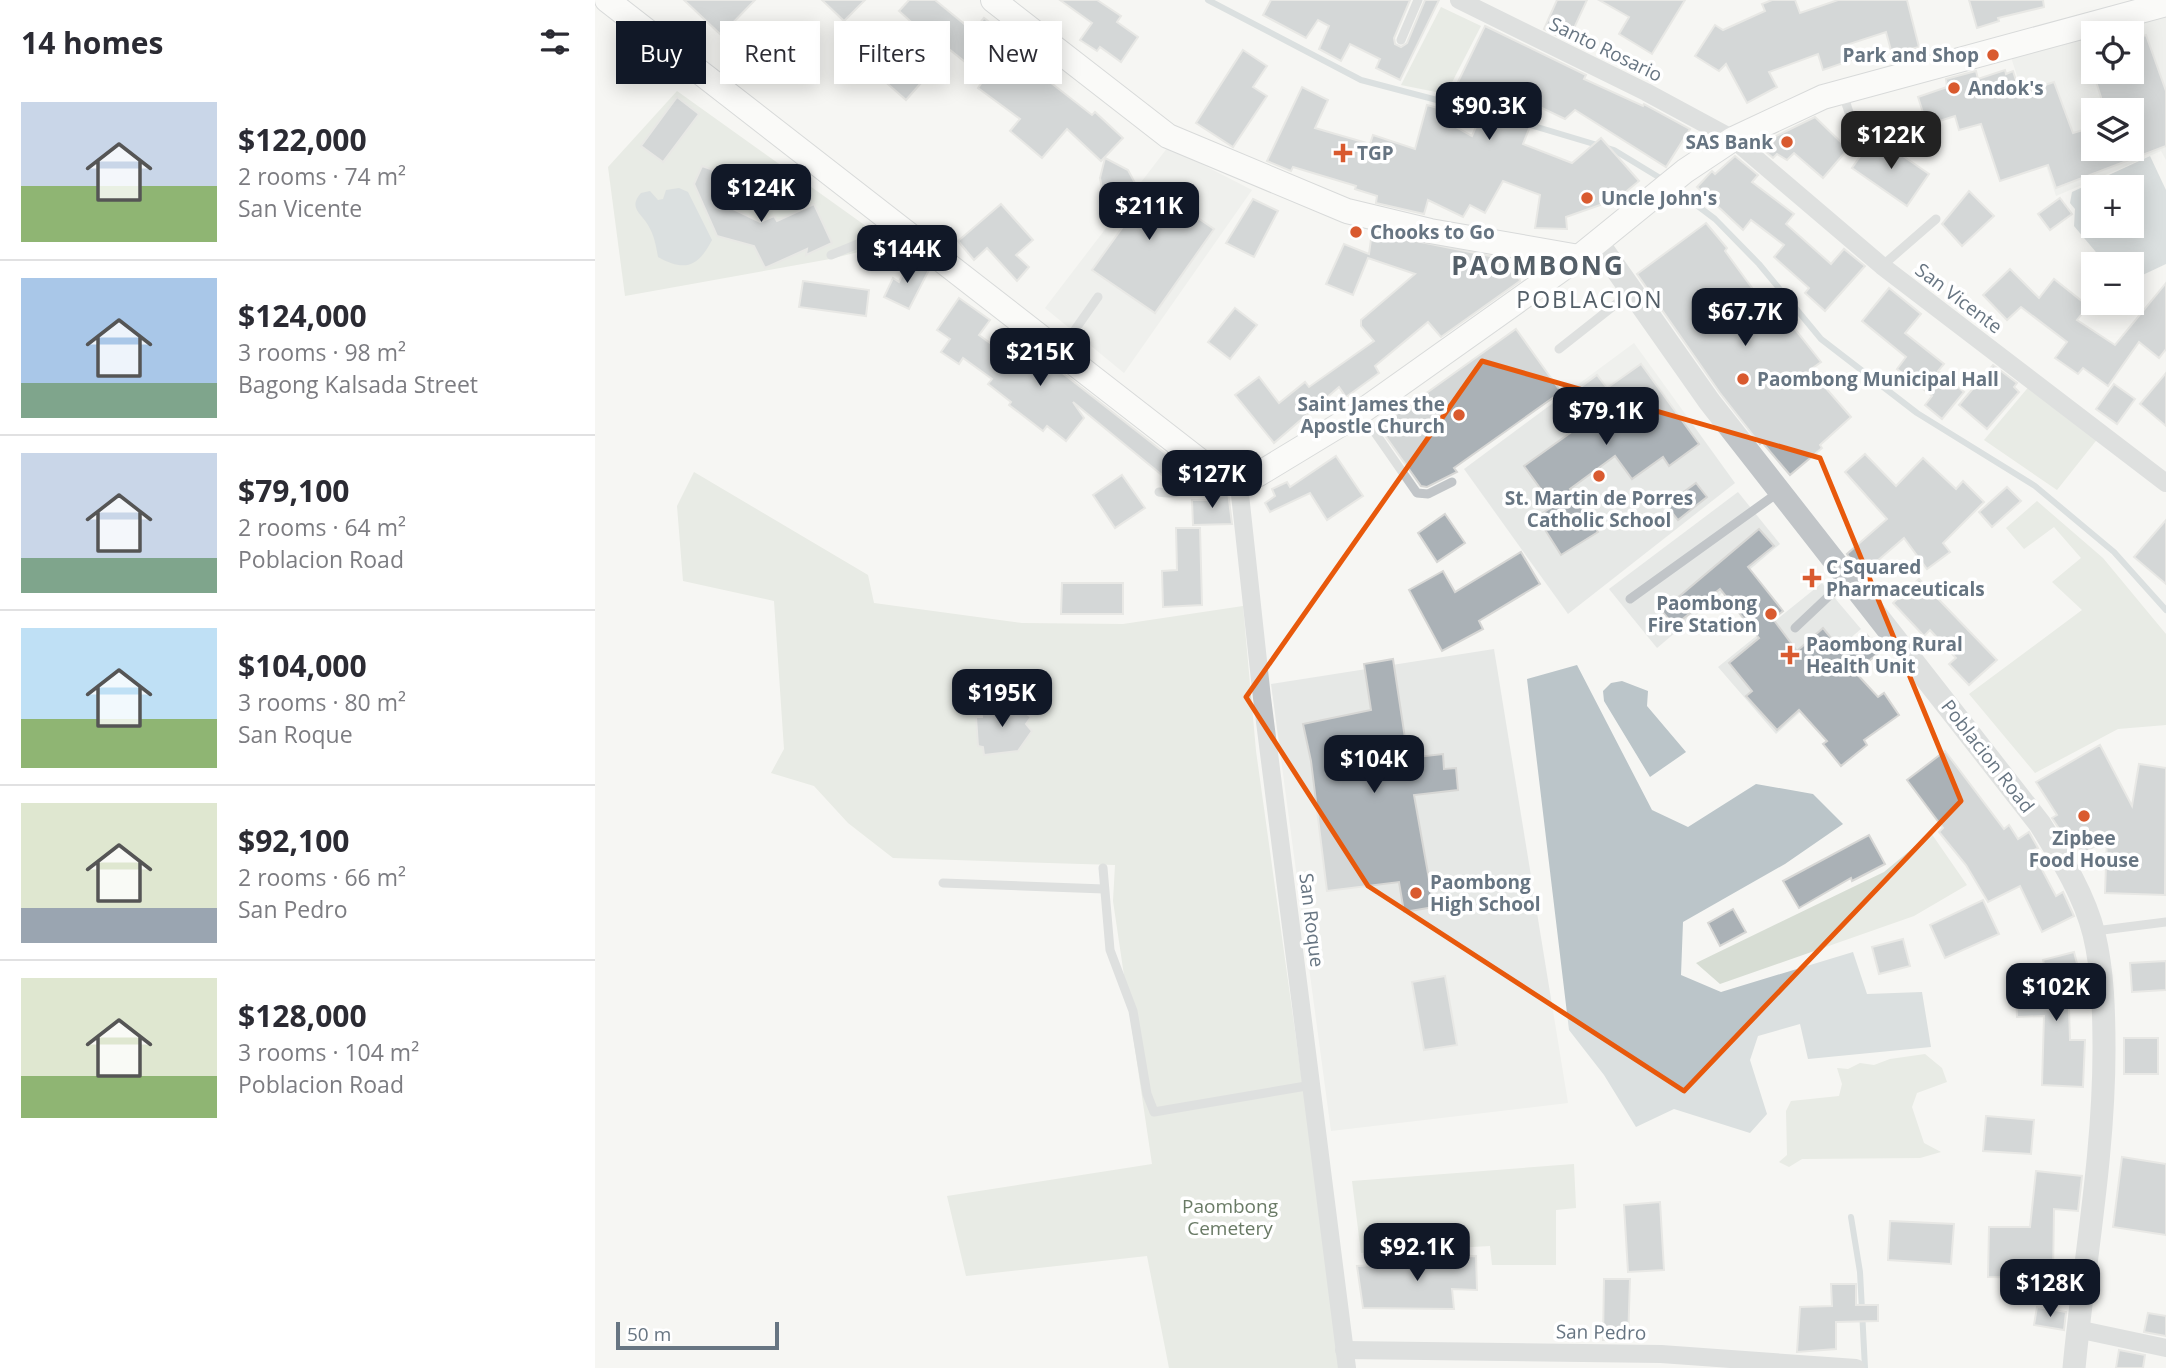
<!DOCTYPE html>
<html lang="en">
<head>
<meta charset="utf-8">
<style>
  body { margin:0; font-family:"Open Sans",sans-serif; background:#f2f2f3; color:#2b2b33; height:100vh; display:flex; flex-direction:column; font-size:26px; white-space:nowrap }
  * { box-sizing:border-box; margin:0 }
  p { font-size:23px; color:#7c7c81 }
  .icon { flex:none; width:38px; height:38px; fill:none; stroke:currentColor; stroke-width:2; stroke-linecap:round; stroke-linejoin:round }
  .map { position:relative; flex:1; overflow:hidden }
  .sheet { display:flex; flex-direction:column; background:#fff; width:595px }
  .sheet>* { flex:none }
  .banner { position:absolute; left:21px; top:21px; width:665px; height:63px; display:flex; gap:14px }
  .tools { position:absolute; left:1486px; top:21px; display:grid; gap:14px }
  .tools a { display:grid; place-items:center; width:63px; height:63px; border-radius:0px; background:#fff; box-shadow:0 4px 18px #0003; font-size:35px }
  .scale { position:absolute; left:21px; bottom:18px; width:163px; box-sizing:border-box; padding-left:7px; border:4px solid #677582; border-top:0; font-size:19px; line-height:24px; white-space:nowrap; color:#677582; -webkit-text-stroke:5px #fff; paint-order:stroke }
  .price { position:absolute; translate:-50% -60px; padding:0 16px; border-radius:14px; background:#111827; color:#fff; font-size:23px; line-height:46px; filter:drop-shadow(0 2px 4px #0008) }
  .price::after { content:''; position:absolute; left:50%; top:42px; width:21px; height:16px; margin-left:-10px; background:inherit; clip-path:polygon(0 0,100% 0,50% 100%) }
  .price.on { background:#222; color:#fff }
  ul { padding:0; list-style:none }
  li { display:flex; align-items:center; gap:21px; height:175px; padding:0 21px }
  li+li { border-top:2px solid #e1e1e2 }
  li span { display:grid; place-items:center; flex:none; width:196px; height:140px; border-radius:0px; color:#555 }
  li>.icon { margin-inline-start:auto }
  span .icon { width:84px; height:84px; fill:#fffc; stroke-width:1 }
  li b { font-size:30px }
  h2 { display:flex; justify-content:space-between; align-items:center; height:84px; padding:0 21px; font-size:30px }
  .chip { padding:0 24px; border-radius:0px; background:#fff; box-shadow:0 4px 18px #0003; font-size:24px; line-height:63px }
  .chip.on { background:#111827; color:#fff }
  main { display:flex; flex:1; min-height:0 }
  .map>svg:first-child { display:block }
  .built { fill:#e6e8e6; fill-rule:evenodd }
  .green { fill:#d7ddd4 }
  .water { fill:#bbc5c9; fill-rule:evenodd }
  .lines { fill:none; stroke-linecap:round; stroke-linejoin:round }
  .stream { stroke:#bbc5c9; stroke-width:6 }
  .building { fill:#aab1b6; stroke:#d7d7d5; stroke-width:2 }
  .secondary-casing { stroke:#b4b8bc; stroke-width:26 }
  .service { stroke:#c1c5c8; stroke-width:9 }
  .minor { stroke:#c1c5c8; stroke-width:18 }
  .tertiary { stroke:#c1c5c8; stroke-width:23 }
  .secondary { stroke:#fff; stroke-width:24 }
  .marked { fill:none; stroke:#e8590c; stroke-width:5; stroke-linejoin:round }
  .poi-dot { fill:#d95a2f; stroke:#fff; stroke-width:2.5 }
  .labels { text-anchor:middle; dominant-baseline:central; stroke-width:7; stroke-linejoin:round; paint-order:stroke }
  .street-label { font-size:19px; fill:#677582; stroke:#fff }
  .poi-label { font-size:19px; font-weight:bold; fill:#677582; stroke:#fff; text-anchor:start }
  .park-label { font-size:19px; fill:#697a65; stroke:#fff }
  .quarter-label { font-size:23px; letter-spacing:2px; fill:#545f68; stroke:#fff }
  .district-label { font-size:26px; font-weight:bold; letter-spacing:2px; fill:#545f68; stroke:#fff }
</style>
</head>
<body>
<main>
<section class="sheet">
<h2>14 homes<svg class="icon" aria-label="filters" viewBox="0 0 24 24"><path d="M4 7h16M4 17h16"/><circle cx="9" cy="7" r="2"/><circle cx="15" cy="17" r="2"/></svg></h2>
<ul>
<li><span style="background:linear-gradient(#c9d6e8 60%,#8fb573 0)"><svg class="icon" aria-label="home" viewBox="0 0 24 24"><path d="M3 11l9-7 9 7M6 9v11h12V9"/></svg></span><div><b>$122,000</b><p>2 rooms · 74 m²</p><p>San Vicente</p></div></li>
<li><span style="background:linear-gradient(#a9c7e8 75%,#7fa58c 0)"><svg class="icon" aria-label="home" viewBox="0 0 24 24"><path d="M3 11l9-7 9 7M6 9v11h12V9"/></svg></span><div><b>$124,000</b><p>3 rooms · 98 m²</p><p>Bagong Kalsada Street</p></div></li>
<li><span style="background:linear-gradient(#c9d6e8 75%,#7fa58c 0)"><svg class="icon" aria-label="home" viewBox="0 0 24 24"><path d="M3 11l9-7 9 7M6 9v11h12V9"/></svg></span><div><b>$79,100</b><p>2 rooms · 64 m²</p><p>Poblacion Road</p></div></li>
<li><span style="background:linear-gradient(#bfe0f5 65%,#8fb573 0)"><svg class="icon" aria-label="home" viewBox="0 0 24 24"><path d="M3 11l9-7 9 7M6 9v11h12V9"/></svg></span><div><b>$104,000</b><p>3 rooms · 80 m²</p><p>San Roque</p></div></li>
<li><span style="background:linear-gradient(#dfe7d0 75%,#9aa5b1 0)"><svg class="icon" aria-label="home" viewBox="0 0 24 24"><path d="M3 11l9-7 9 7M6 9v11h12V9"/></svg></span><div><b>$92,100</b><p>2 rooms · 66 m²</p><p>San Pedro</p></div></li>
<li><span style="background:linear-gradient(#dfe7d0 70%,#8fb573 0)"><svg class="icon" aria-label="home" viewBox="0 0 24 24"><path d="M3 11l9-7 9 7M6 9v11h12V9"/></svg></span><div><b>$128,000</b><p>3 rooms · 104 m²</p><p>Poblacion Road</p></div></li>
</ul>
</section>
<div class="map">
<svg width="1571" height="1368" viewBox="0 0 1571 1368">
  <rect width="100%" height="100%" fill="#f6f6f3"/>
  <g class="built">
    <path d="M1571,15V160L1566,151L1461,196L1415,54ZM1498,33H1536V72H1498ZM1498,110H1536V149H1498Z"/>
    <polygon points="573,147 657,190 529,373 450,308"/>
    <polygon points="1039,343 1140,483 973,614 869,469"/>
    <polygon points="1143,492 1185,544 1062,648 1014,589"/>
    <polygon points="1227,583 1266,629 1246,646 1259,663 1181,734 1123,667"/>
    <polygon points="899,649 973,1103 736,1131 676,684"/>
  </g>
  <g class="green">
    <polygon points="846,7 886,26 851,94 806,85"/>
    <polygon points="82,91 296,244 235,259 30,296 13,167"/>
    <polygon points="1436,384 1504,437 1462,490 1389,440"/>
    <polygon points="99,472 273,575 279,603 427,623 528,624 648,606 661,751 747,1368 574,1368 552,1256 371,1276 352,1196 557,1164 518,901 520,865 298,858 253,823 219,786 176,773 189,749 179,601 88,581 82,506"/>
    <polygon points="1442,501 1508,558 1571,634 1571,725 1523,729 1440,773 1374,694 1487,610 1457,582 1486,558 1459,527 1429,549 1411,528"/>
    <polygon points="1336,833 1372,885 1319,916 1125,984 1101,963 1289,872"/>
    <polygon points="1330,1054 1347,1068 1352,1082 1322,1093 1317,1107 1329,1143 1346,1152 1325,1158 1207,1159 1194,1167 1184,1162 1192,1155 1191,1111 1196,1101 1244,1096 1247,1084 1242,1068 1253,1069 1265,1063 1279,1065 1295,1059"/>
    <polygon points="979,1164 981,1208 961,1210 961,1265 897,1265 895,1246 766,1253 757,1181"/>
  </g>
  <g class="water">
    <path d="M1555,156L1571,190V264L1537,280L1536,264H1511L1479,226L1480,209L1475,203L1477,192ZM1498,187H1536V226H1498Z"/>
    <path d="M84,188L93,192L117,240C103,267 90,272 63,257C61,245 59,235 53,225C46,213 33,208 46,193L55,191L63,200L68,199L71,190Z"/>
    <polygon points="982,665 1057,810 1093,827 1161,784 1218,794 1248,824 1190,864 1088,922 1086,975 1126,992 1258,952 1272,994 1327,992 1336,1047 1213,1059 1205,1024 1163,1036 1155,1060 1172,1114 1155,1133 1079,1109 1041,1127 1009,1075 974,1030 932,679"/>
    <polygon points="1027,681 1053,691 1052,706 1091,752 1055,777 1009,701 1008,691 1016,683"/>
  </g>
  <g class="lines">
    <g class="stream">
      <polyline points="613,0 766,80 895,114"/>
      <polyline points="929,123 1019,150 1070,181"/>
      <polyline points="1079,188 1120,219 1164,264 1226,339 1322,413 1440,486 1519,552 1571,610"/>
      <polyline points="1256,1217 1265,1272 1270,1368"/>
    </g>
  </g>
  <g class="building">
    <polygon points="89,0 160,0 126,35"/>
    <polygon points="227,0 270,0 249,21"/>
    <polygon points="314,0 340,0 378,31 389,18 416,39 410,47 497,115 500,112 528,138 506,161 472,129 447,158 415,131 425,119 383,88 390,78 355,50 311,100 286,78 322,38 318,34 323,28 304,11"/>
    <polygon points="465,0 502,0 526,16 522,22 543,37 526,62 505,47 502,51 485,40 497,23"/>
    <polygon points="676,0 815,0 799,38 800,44 806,47 812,43 830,0 844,0 805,80 781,68 785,59 755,44 746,61 724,49 734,26 723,20 711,38 668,15"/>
    <polygon points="962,0 992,0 973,41 949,29"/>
    <polygon points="1004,0 1090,0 1057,54 1024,34 1034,17"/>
    <polygon points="1177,0 1200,0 1205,13 1243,0 1312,0 1324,47 1297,54 1291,32 1251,45 1257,60 1228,70 1223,54 1174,72 1182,87 1152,103 1131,64 1124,71 1100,56 1120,25 1128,30 1170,11 1167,4"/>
    <polygon points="1374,0 1448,0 1449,7 1403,18 1404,21 1382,28"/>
    <polygon points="890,26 991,75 989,79 1048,106 1049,104 1095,129 1071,167 980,110 970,119 943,106 928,144 977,163 1006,138 1044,181 1022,199 971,217 972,229 940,228 945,195 908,181 890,213 875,205 868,217 833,200 829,214 781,203 782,196 760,189 761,186 698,167 696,171 672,161 707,87 733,100 720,128 775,144 778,135 820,149 832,105 850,110 847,119 877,136 892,101 861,86"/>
    <polygon points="1551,35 1571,91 1571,146 1461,188 1453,165 1405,181 1386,124 1364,130 1360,116 1332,125 1323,97 1352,87 1351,79 1381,71 1383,79 1410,70 1411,74 1418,71 1425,93 1459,82 1478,133 1498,127 1498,149 1536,149 1536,110 1510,110 1498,72 1536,72 1536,40"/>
    <polygon points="648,50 672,66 658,87 672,96 638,147 601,123"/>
    <polygon points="82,97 104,114 68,162 46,146"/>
    <polygon points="1220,117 1253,149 1228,178 1199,153 1192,160 1182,154 1178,158 1163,145"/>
    <polygon points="1279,136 1334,174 1312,206 1257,168"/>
    <polygon points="1140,156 1163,175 1157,182 1199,214 1191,224 1236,264 1249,249 1270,266 1230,311 1210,293 1214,288 1179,257 1189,245 1156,220 1148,230 1102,187 1117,171 1120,174"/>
    <polygon points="510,158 533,170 548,198 556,186 619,229 560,313 497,270 547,200 516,195 507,189 505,178"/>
    <polygon points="107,166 133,175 128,193 136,208 165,222 179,216 182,221 219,204 237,243 211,255 212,249 170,268 159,246 122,236 99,184"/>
    <polygon points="1374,191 1399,216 1367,246 1347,224"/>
    <polygon points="1465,198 1477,214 1455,230 1443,214"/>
    <polygon points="658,199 683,211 659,257 631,243"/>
    <polygon points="406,204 438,240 421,255 434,267 422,281 392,248 379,260 363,241"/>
    <polygon points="1111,223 1132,248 1130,251 1163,296 1169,290 1226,362 1215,370 1256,417 1225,445 1227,448 1195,475 1167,442 1165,444 1125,393 1042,274"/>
    <polygon points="777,232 919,261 925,281 846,337 833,322 780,366 784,373 751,397 744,387 679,443 640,395 664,377 684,403 710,382 714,387 779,341 766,326 766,320 820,274 773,258 758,295 731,284 749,244 774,254"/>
    <polygon points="314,260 334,270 314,309 289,297 298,278 304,282"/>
    <polygon points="1415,269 1444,298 1459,279 1493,306 1482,320 1520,345 1571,283 1571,349 1564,358 1544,342 1513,386 1488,368 1483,374 1460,358 1472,342 1426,307 1412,320 1388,295"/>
    <polygon points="208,281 274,290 271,316 204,307"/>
    <polygon points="1294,288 1326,314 1310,333 1349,364 1343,371 1369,392 1347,419 1330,405 1337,396 1302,369 1311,357 1267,321"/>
    <polygon points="364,298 395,320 384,335 435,372 447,357 585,465 573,480 478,402 489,418 471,441 452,426 448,431 414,405 416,402 393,384 397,379 368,358 364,364 346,352 355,339 342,330"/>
    <polygon points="640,308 662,325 635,359 613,342"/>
    <polygon points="921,329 966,392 859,468 862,472 832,487 826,486 784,427"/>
    <polygon points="1046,364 1104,444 1074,466 1068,457 1037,479 1020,456 975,489 1003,532 966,555 942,517 958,506 929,466 982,428 964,403 1002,375 1012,388"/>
    <polygon points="1398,365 1422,383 1419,387 1424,392 1392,429 1364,405"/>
    <polygon points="1571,373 1571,426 1545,404"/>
    <polygon points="1519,384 1540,399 1522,424 1501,409"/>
    <polygon points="1270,454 1301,486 1328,458 1361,489 1368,481 1389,502 1348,543 1355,552 1332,569 1309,538 1267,574 1252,554 1292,519 1250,472"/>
    <polygon points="741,456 768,496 732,520 715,493 675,512 670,503 680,496 677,489 692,482 695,487"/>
    <polygon points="527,475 550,508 520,528 498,495"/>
    <polygon points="1101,483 1112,497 1083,520 1071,505"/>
    <polygon points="1412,487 1426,501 1397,527 1384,512"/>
    <polygon points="612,492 633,492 637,524 598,525 597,500 612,500"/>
    <polygon points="850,514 870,543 842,562 823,533"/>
    <polygon points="1571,520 1571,584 1539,557"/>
    <polygon points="581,528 605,528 607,605 568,607 567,571 582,570"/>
    <polygon points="1164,529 1179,546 1153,567 1188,611 1178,619 1202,651 1228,628 1249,654 1272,635 1285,652 1260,672 1283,697 1289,693 1304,715 1269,740 1272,745 1246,766 1228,744 1232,741 1204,710 1182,730 1151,696 1157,691 1134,663 1164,638 1125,589 1079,626 1067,611"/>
    <polygon points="926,552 945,584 884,621 888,629 847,651 814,590 848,571 860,592"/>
    <polygon points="1324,579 1402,660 1374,685 1354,664 1361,658 1335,630 1329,636 1298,603"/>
    <polygon points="467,583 528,583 528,614 466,614"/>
    <polygon points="798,659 813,758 848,754 849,769 861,768 863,790 819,795 839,907 809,912 804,882 732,891 716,761 708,724 776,710 769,664"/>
    <polygon points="416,703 436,717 431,724 437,731 423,751 389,755 388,747 383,746 381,717 387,717 386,706"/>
    <polygon points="1505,745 1537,806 1544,764 1571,768 1570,895 1510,893 1512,838 1488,854 1475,833 1469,836 1457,818 1462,815 1441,782"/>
    <polygon points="1350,751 1409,829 1414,825 1423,839 1434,832 1443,848 1437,851 1461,896 1468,892 1479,916 1447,932 1425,886 1393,902 1371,865 1344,832 1348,828 1312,780"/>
    <polygon points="1274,835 1290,864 1257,881 1256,878 1204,908 1188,881"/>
    <polygon points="1388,900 1404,934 1350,958 1335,925"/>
    <polygon points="1138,909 1151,932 1125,946 1113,923"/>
    <polygon points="1308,939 1315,966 1284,974 1277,947"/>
    <polygon points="1479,952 1485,975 1473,978 1475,1040 1490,1040 1488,1087 1447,1085 1449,1016 1422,1017 1421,989 1455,988 1448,960"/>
    <polygon points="1571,961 1571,990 1537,992 1535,963"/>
    <polygon points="850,976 862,1045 829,1050 817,982"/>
    <rect x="1529" y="1038" width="34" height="36"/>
    <polygon points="1391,1116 1439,1120 1436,1154 1388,1151"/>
    <polygon points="1527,1157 1571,1164 1571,1235 1518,1227"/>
    <polygon points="1441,1171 1487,1176 1483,1211 1459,1209 1458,1278 1393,1277 1394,1227 1435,1227"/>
    <polygon points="1065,1202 1069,1270 1033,1272 1029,1205"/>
    <polygon points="1295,1221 1359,1224 1356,1264 1293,1260"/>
    <polygon points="881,1256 882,1290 857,1289 859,1309 768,1308 762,1266 814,1263 817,1257"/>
    <polygon points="1009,1279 1035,1279 1033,1340 1008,1340"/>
    <polygon points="1236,1284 1261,1284 1261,1305 1283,1305 1283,1321 1241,1322 1241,1349 1202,1352 1205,1307 1237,1306"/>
    <polygon points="1442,1307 1471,1312 1469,1330 1439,1325"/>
    <polygon points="1553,1313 1571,1316 1571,1336 1549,1332"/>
    <polygon points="1524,1350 1550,1355 1548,1368 1521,1368"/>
  </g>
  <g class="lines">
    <defs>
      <g id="secondary">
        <path d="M12,0L605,461C624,471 639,479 662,475L766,412L984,257L1090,171L1138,139L1228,97L1571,4"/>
        <polyline points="398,0 573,136 752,211 835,231 984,257"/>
      </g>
    </defs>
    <use href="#secondary" class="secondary-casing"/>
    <g class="service">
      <polyline points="806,40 823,0"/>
      <polyline points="1248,94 1262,137"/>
      <polyline points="236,255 302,228"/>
      <polyline points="1287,266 1341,219"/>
      <polyline points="964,349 1035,293"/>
      <polyline points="465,351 503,297"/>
      <polyline points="767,414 822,493 833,494 857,482"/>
      <path d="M564,492C591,497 596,485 605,461"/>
      <polyline points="1035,599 1184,492"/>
      <polyline points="1200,628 1253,578"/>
      <polyline points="508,868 515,950 538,1011 552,1094 559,1112 717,1085"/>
      <polyline points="348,883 509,889"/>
      <polyline points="1500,931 1571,922"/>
    </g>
    <g class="minor">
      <polyline points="864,0 1051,92 1138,139 1287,266 1571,483"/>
      <polyline points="643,476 667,698 752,1368"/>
      <polyline points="1482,1329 1571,1348"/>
      <polyline points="749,1350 1066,1354 1261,1368"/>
    </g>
    <path class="tertiary" d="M1003,243L1114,401L1445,824C1466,858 1489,894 1499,934C1508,972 1509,1011 1509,1050C1509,1157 1489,1262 1479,1368"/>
    <use href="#secondary" class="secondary"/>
  </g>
  <path d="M0 0H1571V1368H0ZM887,361L1225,458L1366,801L1089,1091L773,886L651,697Z" fill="#f6f6f3" fill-opacity=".55" fill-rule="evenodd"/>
  <path class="marked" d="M887,361L1225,458L1366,801L1089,1091L773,886L651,697Z"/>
  <g class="poi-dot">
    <circle cx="1398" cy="55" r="7"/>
    <circle cx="1359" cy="88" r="7"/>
    <circle cx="1192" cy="142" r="7"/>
    <path d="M744.5 142.5h7v7h7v7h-7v7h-7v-7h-7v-7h7z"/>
    <circle cx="992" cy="198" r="7"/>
    <circle cx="761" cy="232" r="7"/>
    <circle cx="1148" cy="379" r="7"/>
    <circle cx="864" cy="415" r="7"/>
    <circle cx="1004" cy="476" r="7"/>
    <path d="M1213.5 567.5h7v7h7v7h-7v7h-7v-7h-7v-7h7z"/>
    <circle cx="1176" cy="614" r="7"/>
    <path d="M1191.5 644.5h7v7h7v7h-7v7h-7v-7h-7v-7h7z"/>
    <circle cx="1489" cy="816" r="7"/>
    <circle cx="821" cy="893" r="7"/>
  </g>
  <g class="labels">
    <g class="street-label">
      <text transform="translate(1011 49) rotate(26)">Santo Rosario</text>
      <text transform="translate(1364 298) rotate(37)">San Vicente</text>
      <text transform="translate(1393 756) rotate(52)">Poblacion Road</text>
      <text transform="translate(717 920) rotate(83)">San Roque</text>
      <text transform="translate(1006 1332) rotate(1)">San Pedro</text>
    </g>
    <g class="poi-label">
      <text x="1384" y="55" text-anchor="end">Park and Shop</text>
      <text x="1373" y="88">Andok's</text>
      <text x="1178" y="142" text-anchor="end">SAS Bank</text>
      <text x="762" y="153">TGP</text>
      <text x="1006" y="198">Uncle John's</text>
      <text x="775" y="232">Chooks to Go</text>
      <text x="1162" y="379">Paombong Municipal Hall</text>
      <text x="850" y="404" text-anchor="end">Saint James the<tspan x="850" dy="22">Apostle Church</tspan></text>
      <text x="1004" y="498" text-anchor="middle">St. Martin de Porres<tspan x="1004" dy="22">Catholic School</tspan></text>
      <text x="1231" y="567">C Squared<tspan x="1231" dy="22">Pharmaceuticals</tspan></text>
      <text x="1162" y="603" text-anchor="end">Paombong<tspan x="1162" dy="22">Fire Station</tspan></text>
      <text x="1211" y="644">Paombong Rural<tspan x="1211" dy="22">Health Unit</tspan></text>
      <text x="1489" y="838" text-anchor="middle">Zipbee<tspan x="1489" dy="22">Food House</tspan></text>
      <text x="835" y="882">Paombong<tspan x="835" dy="22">High School</tspan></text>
    </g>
    <g class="park-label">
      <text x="635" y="1206">Paombong<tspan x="635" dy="22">Cemetery</tspan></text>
    </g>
    <g class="quarter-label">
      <text x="995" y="299">POBLACION</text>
    </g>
    <g class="district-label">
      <text x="943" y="265">PAOMBONG</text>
    </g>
  </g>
</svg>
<div class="tools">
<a><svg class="icon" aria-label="locate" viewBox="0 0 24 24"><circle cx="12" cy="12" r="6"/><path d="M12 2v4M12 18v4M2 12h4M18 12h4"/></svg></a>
<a><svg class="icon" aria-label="layers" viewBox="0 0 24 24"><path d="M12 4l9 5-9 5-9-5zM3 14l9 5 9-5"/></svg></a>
<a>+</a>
<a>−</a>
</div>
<div class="scale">50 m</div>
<b class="price" style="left:894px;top:142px">$90.3K</b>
<b class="price on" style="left:1296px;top:171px">$122K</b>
<b class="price" style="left:166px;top:224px">$124K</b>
<b class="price" style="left:554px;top:242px">$211K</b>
<b class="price" style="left:312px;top:285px">$144K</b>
<b class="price" style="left:1150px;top:348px">$67.7K</b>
<b class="price" style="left:445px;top:388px">$215K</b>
<b class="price" style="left:1011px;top:447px">$79.1K</b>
<b class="price" style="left:617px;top:510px">$127K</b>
<b class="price" style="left:407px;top:729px">$195K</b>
<b class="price" style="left:779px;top:795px">$104K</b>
<b class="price" style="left:1461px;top:1023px">$102K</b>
<b class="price" style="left:822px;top:1283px">$92.1K</b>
<b class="price" style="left:1455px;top:1319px">$128K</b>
<div class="banner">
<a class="chip on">Buy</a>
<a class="chip">Rent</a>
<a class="chip">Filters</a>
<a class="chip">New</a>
</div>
</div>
</main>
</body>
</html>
